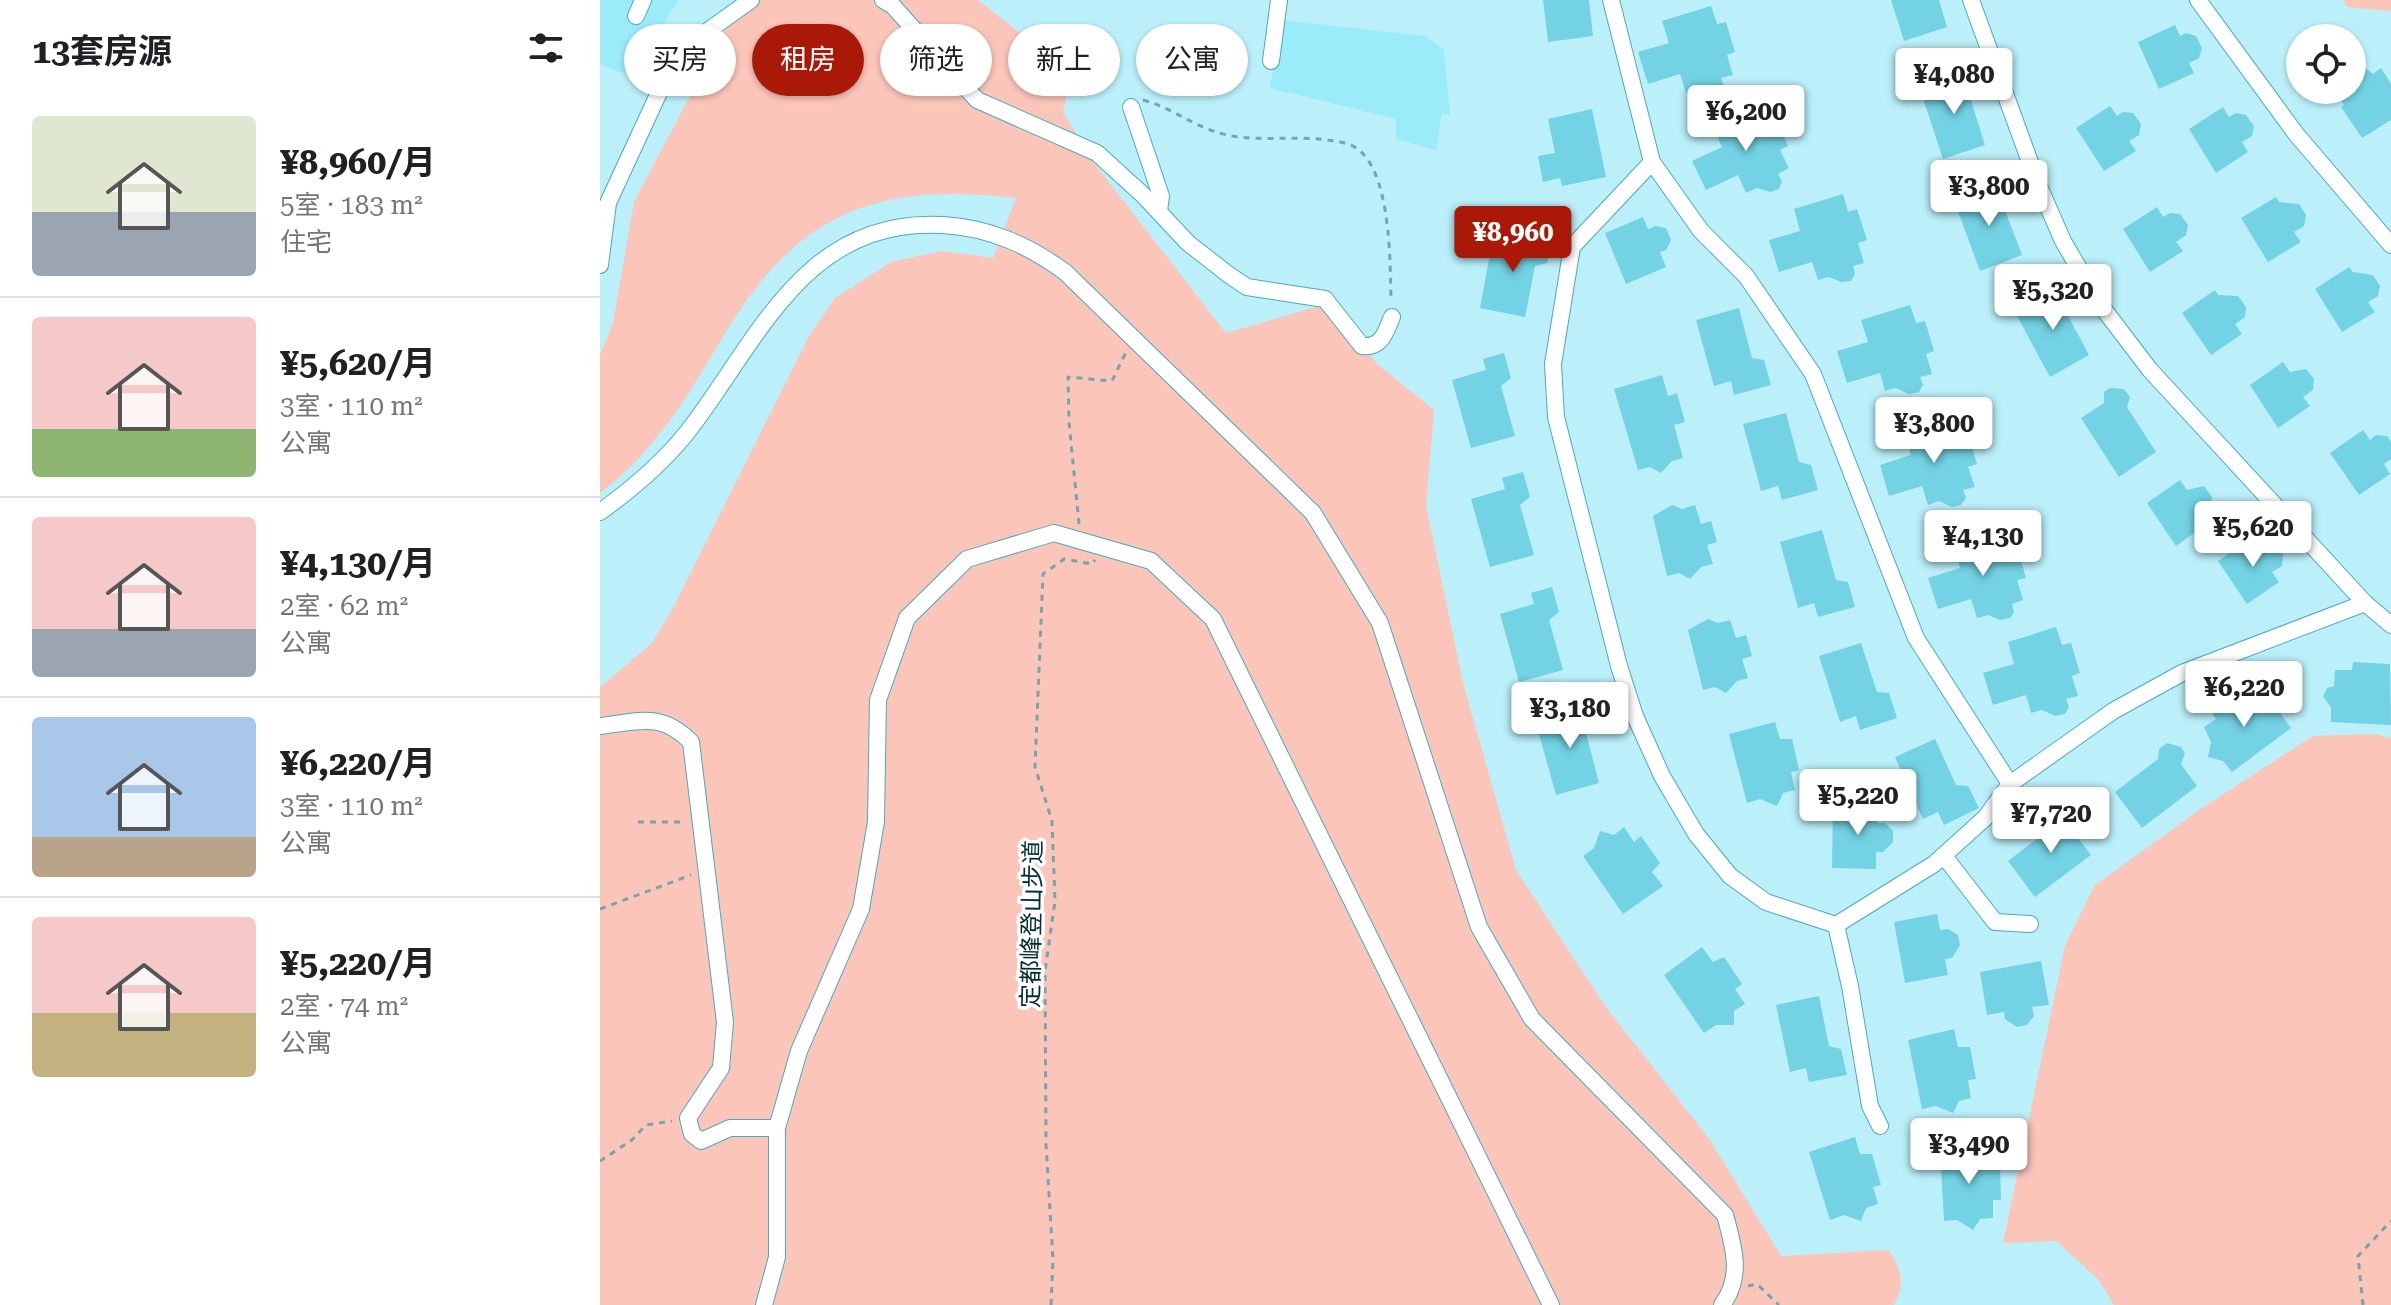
<!DOCTYPE html>
<html lang="zh">
<head>
<meta charset="utf-8">
<style>
  body { margin:0; font-family:"Roboto Serif","Noto Sans SC",serif; background:#f2f2f2; color:#202124; height:100vh; display:flex; flex-direction:column; font-size:30px; white-space:nowrap }
  * { box-sizing:border-box; margin:0 }
  p { font-size:26px; color:#757577 }
  .icon { flex:none; width:44px; height:44px; fill:none; stroke:currentColor; stroke-width:2; stroke-linecap:round; stroke-linejoin:round }
  .map { position:relative; flex:1; overflow:hidden }
  .side { display:flex; flex-direction:column; background:#fff; width:600px }
  .side>* { flex:none }
  .hud { position:absolute; left:24px; top:24px; width:760px; height:72px; display:flex; gap:16px }
  .buttons { position:absolute; left:1686px; top:24px; display:grid; gap:16px }
  .buttons a { display:grid; place-items:center; width:80px; height:80px; border-radius:50%; background:#fff; box-shadow:0 2px 6px #0004; font-size:40px }
  .price { position:absolute; translate:-50% -68px; padding:0 18px; border-radius:8px; background:#fff; color:#222; font-size:26px; line-height:52px; filter:drop-shadow(0 2px 4px #0008) }
  .price::after { content:''; position:absolute; left:50%; top:48px; width:24px; height:18px; margin-left:-12px; background:inherit; clip-path:polygon(0 0,100% 0,50% 100%) }
  .price.active { background:#aa1908; color:#fff }
  ul { padding:0; list-style:none }
  li { display:flex; align-items:center; gap:24px; height:200px; padding:0 32px }
  li+li { border-top:2px solid #e0e0e0 }
  li span { display:grid; place-items:center; flex:none; width:224px; height:160px; border-radius:8px; color:#555 }
  li>.icon { margin-inline-start:auto }
  span .icon { width:96px; height:96px; fill:#fffc; stroke-width:1 }
  li b { font-size:34px }
  h2 { display:flex; justify-content:space-between; align-items:center; height:96px; padding:0 32px; font-size:34px }
  .chip { padding:0 28px; border-radius:36px; background:#fff; box-shadow:0 2px 6px #0004; font-size:28px; line-height:72px }
  .chip.active { background:#aa1908; color:#fff }
  main { display:flex; flex:1; min-height:0 }
  .map>svg:first-child { display:block }
  .built { fill:#9aecfb }
  .green { fill:#fbc5ba }
  .building { fill:#73d2e3 }
  .lines { fill:none; stroke-linecap:round; stroke-linejoin:round }
  .minor-casing { stroke:#49aaba; stroke-width:18 }
  .path { stroke:#74a5ae; stroke-width:3; stroke-dasharray:6 6; stroke-linecap:butt }
  .minor { stroke:#fff; stroke-width:16 }
  .labels { text-anchor:middle; dominant-baseline:central; stroke-width:7; stroke-linejoin:round; paint-order:stroke }
  .street-label { font-size:24px; fill:#012d33; stroke:#fff }
</style>
</head>
<body>
<main>
<section class="side">
<h2>13套房源<svg class="icon" aria-label="filters" viewBox="0 0 24 24"><path d="M4 7h16M4 17h16"/><circle cx="9" cy="7" r="2"/><circle cx="15" cy="17" r="2"/></svg></h2>
<ul>
<li><span style="background:linear-gradient(#dfe7d0 60%,#9aa5b1 0)"><svg class="icon" aria-label="home" viewBox="0 0 24 24"><path d="M3 11l9-7 9 7M6 9v11h12V9"/></svg></span><div><b>¥8,960/月</b><p>5室 · 183 m²</p><p>住宅</p></div></li>
<li><span style="background:linear-gradient(#f6c9c9 70%,#8fb573 0)"><svg class="icon" aria-label="home" viewBox="0 0 24 24"><path d="M3 11l9-7 9 7M6 9v11h12V9"/></svg></span><div><b>¥5,620/月</b><p>3室 · 110 m²</p><p>公寓</p></div></li>
<li><span style="background:linear-gradient(#f6c9c9 70%,#9aa5b1 0)"><svg class="icon" aria-label="home" viewBox="0 0 24 24"><path d="M3 11l9-7 9 7M6 9v11h12V9"/></svg></span><div><b>¥4,130/月</b><p>2室 · 62 m²</p><p>公寓</p></div></li>
<li><span style="background:linear-gradient(#a9c7e8 75%,#b9a48a 0)"><svg class="icon" aria-label="home" viewBox="0 0 24 24"><path d="M3 11l9-7 9 7M6 9v11h12V9"/></svg></span><div><b>¥6,220/月</b><p>3室 · 110 m²</p><p>公寓</p></div></li>
<li><span style="background:linear-gradient(#f6c9c9 60%,#c2b280 0)"><svg class="icon" aria-label="home" viewBox="0 0 24 24"><path d="M3 11l9-7 9 7M6 9v11h12V9"/></svg></span><div><b>¥5,220/月</b><p>2室 · 74 m²</p><p>公寓</p></div></li>
</ul>
</section>
<div class="map">
<svg width="1791" height="1305" viewBox="0 0 1791 1305">
  <rect width="100%" height="100%" fill="#bbf0fa"/>
  <g class="built">
    <polygon points="0,0 79,0 65,20 43,81 0,64"/>
    <polygon points="680,20 826,36 844,50 850,115 842,113 836,150 796,139 796,119 670,88"/>
  </g>
  <g class="green">
    <path d="M141,0H378L420,33L479,38L463,112L494,163L626,333L733,302L748,316L776,363L834,410L826,505L863,683L916,870L1005,1006L1110,1140L1181,1256L1289,1250C1301,1271 1306,1282 1294,1305H0V687L52,643L72,610L209,336L235,298L291,262L342,251L393,258L416,198C275,182 198,212 124,335C89,394 56,451 0,493V355L13,323L34,202Z"/>
    <polygon points="1743,0 1791,0 1791,11 1747,7"/>
    <polygon points="1773,734 1791,738 1791,1305 1514,1305 1499,1280 1456,1241 1403,1243 1465,946 1494,886 1599,810 1713,736"/>
  </g>
  <g class="building">
    <polygon points="943,0 989,0 993,36 948,42"/>
    <polygon points="1291,0 1339,0 1347,27 1304,41"/>
    <polygon points="1111,6 1117,24 1126,22 1135,52 1127,55 1133,75 1121,78 1124,86 1119,93 1110,95 1097,89 1086,93 1080,74 1048,84 1038,52 1069,43 1062,21"/>
    <polygon points="1575,25 1580,36 1586,33 1596,36 1602,48 1599,58 1589,63 1594,73 1559,89 1538,42"/>
    <polygon points="1781,68 1791,84 1791,120 1762,138 1741,107 1744,105 1740,98 1752,90 1752,72 1767,69 1773,74"/>
    <polygon points="1357,70 1370,75 1374,85 1369,94 1385,145 1343,159 1321,92 1347,84 1350,73"/>
    <polygon points="1158,104 1166,121 1175,117 1188,146 1180,150 1189,168 1178,174 1182,181 1179,189 1170,192 1157,188 1146,193 1138,175 1106,190 1092,161 1122,147 1112,126"/>
    <polygon points="1510,106 1517,116 1523,112 1533,113 1541,124 1539,135 1529,141 1536,151 1504,171 1476,128"/>
    <polygon points="1623,107 1629,117 1636,113 1646,115 1654,126 1652,136 1642,142 1648,152 1616,173 1589,129"/>
    <polygon points="992,109 1006,177 962,186 960,178 943,182 938,156 955,153 948,119"/>
    <polygon points="1391,182 1404,186 1408,196 1403,205 1422,255 1380,271 1356,206 1382,196 1384,185"/>
    <polygon points="1243,194 1248,212 1257,209 1267,240 1258,243 1264,263 1253,266 1255,274 1251,281 1241,282 1229,277 1218,280 1212,262 1179,272 1169,240 1200,231 1194,209"/>
    <polygon points="1676,197 1679,202 1699,204 1706,215 1704,226 1694,232 1701,242 1668,262 1641,218"/>
    <polygon points="1557,207 1563,217 1570,213 1580,214 1588,225 1586,235 1576,242 1583,251 1550,272 1523,229"/>
    <polygon points="1043,217 1048,229 1056,226 1066,228 1071,240 1066,250 1060,252 1066,267 1026,284 1005,233"/>
    <polygon points="930,233 952,238 947,263 935,266 925,317 880,308 893,238 928,245"/>
    <polygon points="1749,267 1753,272 1773,275 1780,286 1778,296 1768,302 1775,312 1742,332 1715,289"/>
    <polygon points="1448,287 1461,289 1467,298 1464,308 1489,355 1450,377 1417,316 1441,302 1441,291"/>
    <polygon points="1615,290 1618,295 1638,296 1646,307 1645,317 1635,324 1642,334 1611,355 1582,313"/>
    <polygon points="1310,305 1316,323 1325,321 1334,351 1326,354 1332,374 1320,377 1323,385 1319,392 1309,394 1296,388 1285,391 1280,373 1247,383 1237,351 1268,342 1261,320"/>
    <polygon points="1139,308 1152,358 1164,360 1171,385 1134,395 1131,381 1114,386 1096,320"/>
    <polygon points="904,353 911,378 901,386 915,436 871,448 852,380 886,370 883,359"/>
    <polygon points="1683,362 1690,372 1706,369 1714,379 1713,390 1703,397 1710,406 1678,428 1650,385"/>
    <polygon points="1062,375 1068,396 1077,393 1085,422 1074,425 1083,458 1072,461 1061,473 1050,467 1038,470 1014,389"/>
    <polygon points="1510,388 1524,389 1530,397 1527,407 1556,452 1519,477 1481,418 1504,403 1504,392"/>
    <polygon points="1186,413 1199,462 1211,465 1218,490 1182,500 1178,486 1161,491 1143,424"/>
    <polygon points="1353,418 1359,436 1368,434 1377,464 1368,467 1375,487 1363,490 1366,498 1361,505 1352,507 1339,501 1328,505 1322,486 1289,496 1280,465 1311,455 1304,433"/>
    <polygon points="1763,430 1770,440 1776,435 1787,436 1791,442 1791,459 1784,464 1790,474 1759,495 1730,453"/>
    <polygon points="923,472 930,497 920,505 934,555 890,567 871,499 905,489 902,478"/>
    <polygon points="1580,480 1587,490 1604,486 1612,497 1610,508 1601,514 1607,524 1576,546 1547,503"/>
    <polygon points="1072,505 1082,509 1095,505 1101,524 1111,521 1117,542 1107,545 1113,564 1101,567 1090,579 1079,573 1067,576 1053,516"/>
    <polygon points="1222,530 1236,580 1248,582 1255,607 1218,617 1214,603 1198,608 1180,542"/>
    <polygon points="1402,531 1407,550 1417,547 1426,578 1417,580 1423,600 1412,604 1414,612 1410,618 1400,620 1388,615 1377,618 1371,599 1338,609 1328,578 1360,568 1353,546"/>
    <polygon points="1652,538 1658,548 1664,544 1675,545 1683,555 1682,566 1672,572 1679,582 1647,604 1618,561"/>
    <polygon points="952,587 959,612 949,620 963,670 919,682 900,614 934,604 931,593"/>
    <polygon points="1108,619 1118,623 1130,620 1136,638 1146,635 1152,656 1142,659 1148,678 1137,681 1126,693 1115,687 1103,690 1088,630"/>
    <polygon points="1456,627 1462,645 1471,643 1480,673 1472,676 1478,696 1466,699 1469,707 1465,714 1455,716 1442,710 1431,713 1426,695 1393,705 1383,673 1414,664 1408,642"/>
    <polygon points="1261,643 1277,692 1289,693 1297,718 1260,730 1256,716 1240,722 1219,656"/>
    <polygon points="1753,662 1790,664 1791,725 1731,722 1731,708 1723,696 1727,688 1734,686 1735,670 1752,670"/>
    <polygon points="1641,690 1649,701 1663,690 1691,728 1632,772 1623,761 1608,757 1611,742 1604,727 1616,719 1611,712"/>
    <polygon points="988,700 995,725 986,733 999,783 956,795 937,727 971,717 968,706"/>
    <polygon points="1175,722 1180,739 1192,739 1199,770 1191,772 1195,790 1183,793 1177,806 1160,799 1147,803 1129,734"/>
    <polygon points="1335,739 1356,785 1368,786 1379,808 1344,825 1338,812 1323,819 1295,757"/>
    <polygon points="1567,743 1581,747 1585,753 1581,764 1597,786 1542,828 1515,792 1558,759 1559,749"/>
    <polygon points="1233,806 1277,806 1277,823 1285,823 1293,831 1293,842 1283,852 1276,852 1276,869 1232,868"/>
    <polygon points="1461,812 1474,816 1478,823 1474,833 1491,855 1435,897 1408,861 1451,828 1452,818"/>
    <polygon points="1024,827 1034,842 1041,836 1060,863 1052,872 1063,886 1023,914 983,856 994,848 1000,831 1014,835"/>
    <polygon points="1337,914 1340,930 1348,929 1358,935 1360,945 1352,958 1345,959 1348,975 1305,983 1294,922"/>
    <polygon points="1102,947 1113,962 1124,957 1142,984 1135,989 1145,1004 1134,1011 1134,1025 1116,1025 1104,1033 1064,975"/>
    <polygon points="1441,961 1449,1005 1432,1007 1434,1016 1427,1025 1417,1027 1405,1019 1404,1012 1387,1015 1380,972"/>
    <polygon points="1219,996 1229,1046 1241,1049 1247,1075 1209,1082 1206,1068 1190,1072 1176,1005"/>
    <polygon points="1354,1029 1358,1047 1370,1047 1376,1079 1368,1080 1371,1098 1359,1101 1353,1113 1336,1106 1322,1109 1308,1040"/>
    <polygon points="1255,1137 1260,1154 1272,1154 1281,1185 1273,1187 1278,1204 1266,1208 1261,1221 1244,1215 1230,1220 1209,1152"/>
    <polygon points="1387,1148 1388,1165 1400,1168 1401,1200 1393,1200 1393,1218 1380,1219 1373,1230 1357,1220 1344,1221 1340,1150"/>
  </g>
  <g class="lines">
    <defs>
      <g id="minor">
        <path d="M283,0L293,6L377,100L497,153L543,195L588,243L629,275L647,287L725,299L762,346C782,348 785,333 792,317"/>
        <polyline points="1011,0 1052,162 1101,231 1146,276 1213,374 1316,638 1410,784"/>
        <polyline points="1371,0 1438,184 1463,241 1499,303 1550,370 1765,603 1791,625"/>
        <polyline points="1598,0 1696,134 1791,245"/>
        <polyline points="36,16 43,0"/>
        <polyline points="671,61 679,0"/>
        <polyline points="531,107 561,196 559,211"/>
        <polyline points="1052,162 972,247 953,364 956,417 1019,666 1035,716 1062,776 1096,834 1130,876 1166,902 1236,925 1334,864 1385,818 1410,784 1513,711 1582,673 1765,603"/>
        <polyline points="0,265 8,203 62,86 102,35 151,0"/>
        <path d="M0,512C32,489 64,462 89,430C159,339 205,217 343,225C390,228 428,245 465,272L713,513L780,623L879,927L932,1019L1125,1215C1134,1247 1143,1277 1122,1305"/>
        <path d="M0,726C39,722 60,711 91,742L125,1022L121,1068L88,1118L92,1134L101,1141L130,1128H177"/>
        <polyline points="1344,856 1395,922 1430,924"/>
        <polyline points="1236,925 1250,986 1270,1106 1280,1126"/>
        <polyline points="164,1305 177,1257 177,1128 199,1051 261,909 276,822 278,700 307,618 367,559 454,533 551,561 613,619 951,1305"/>
      </g>
    </defs>
    <use href="#minor" class="minor-casing"/>
    <g class="path">
      <path d="M543,100C577,109 598,132 639,137C674,141 714,134 748,144C792,158 790,263 791,301"/>
      <polyline points="479,524 469,422 468,377 512,381 526,352"/>
      <polyline points="38,822 85,822"/>
      <polyline points="0,909 91,875"/>
      <polyline points="0,1161 32,1140 46,1125 72,1121"/>
      <polyline points="1148,1286 1157,1284 1179,1305"/>
      <polyline points="451,1305 453,1260 446,1144 445,971 455,901 452,821 435,767 443,574 464,559 492,564 495,560"/>
      <polyline points="1763,1305 1758,1256 1791,1221"/>
    </g>
    <use href="#minor" class="minor"/>
  </g>
  <g class="labels">
    <g class="street-label">
      <text transform="translate(432 924) rotate(-89)">定都峰登山步道</text>
    </g>
  </g>
</svg>
<div class="buttons">
<a><svg class="icon" aria-label="locate" viewBox="0 0 24 24"><circle cx="12" cy="12" r="6"/><path d="M12 2v4M12 18v4M2 12h4M18 12h4"/></svg></a>
</div>
<b class="price" style="left:1354px;top:116px">¥4,080</b>
<b class="price" style="left:1146px;top:153px">¥6,200</b>
<b class="price" style="left:1389px;top:228px">¥3,800</b>
<b class="price active" style="left:913px;top:274px">¥8,960</b>
<b class="price" style="left:1453px;top:332px">¥5,320</b>
<b class="price" style="left:1334px;top:465px">¥3,800</b>
<b class="price" style="left:1653px;top:569px">¥5,620</b>
<b class="price" style="left:1383px;top:578px">¥4,130</b>
<b class="price" style="left:1644px;top:729px">¥6,220</b>
<b class="price" style="left:970px;top:750px">¥3,180</b>
<b class="price" style="left:1258px;top:837px">¥5,220</b>
<b class="price" style="left:1451px;top:855px">¥7,720</b>
<b class="price" style="left:1369px;top:1186px">¥3,490</b>
<div class="hud">
<a class="chip">买房</a>
<a class="chip active">租房</a>
<a class="chip">筛选</a>
<a class="chip">新上</a>
<a class="chip">公寓</a>
</div>
</div>
</main>
</body>
</html>
